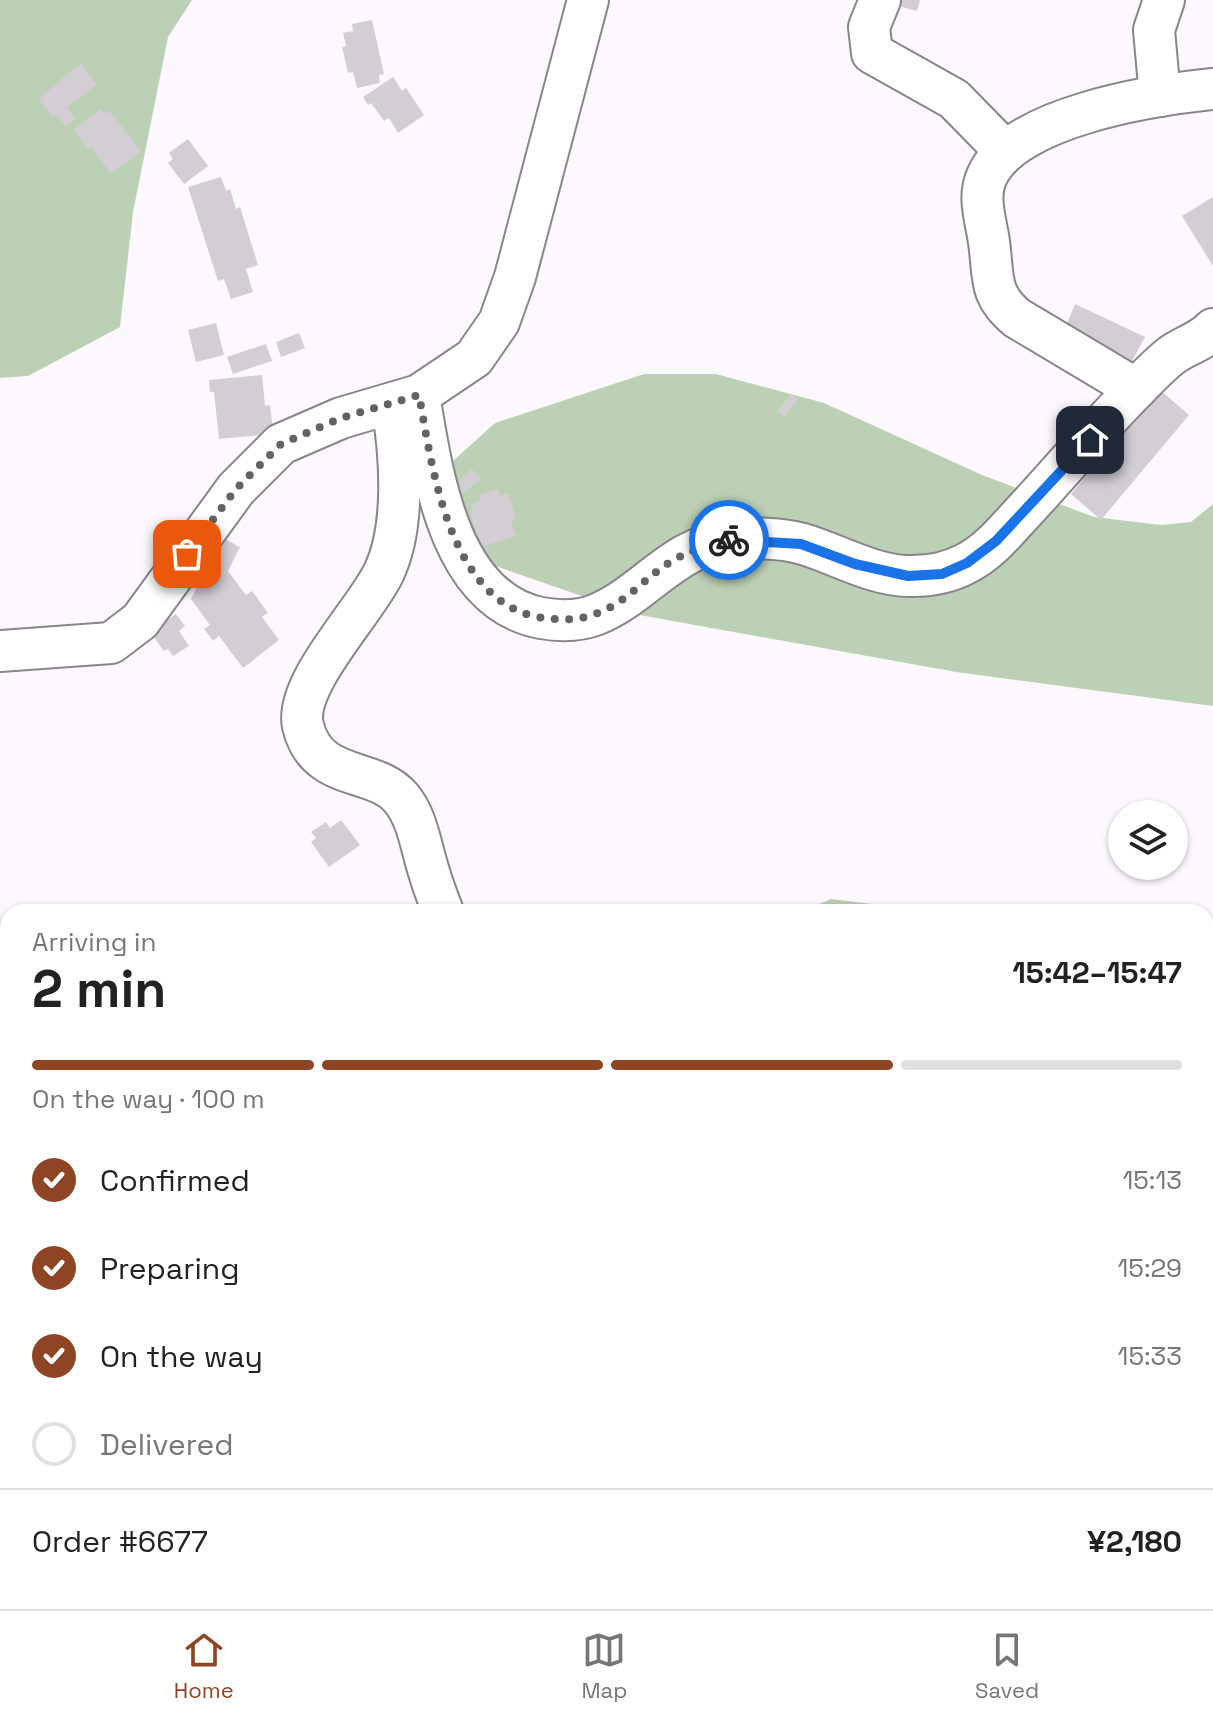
<!DOCTYPE html>
<meta charset="utf-8">
<style>
:root{--surface:#fff;--page:#f2f2f2;--text:#222;--muted:#767676;--line:#e0e0e0;--accent:#8d4523}
body{margin:0;font-family:"Space Grotesk",sans-serif;background:var(--page);color:var(--text);height:100vh;display:flex;flex-direction:column;font-size:30px;white-space:nowrap}
*{box-sizing:border-box;margin:0}
p{font-size:26px;color:var(--muted)}
.icon{flex:none;width:44px;height:44px;fill:none;stroke:currentColor;stroke-width:2;stroke-linecap:round;stroke-linejoin:round}
.map{position:relative;flex:1;overflow:hidden}
.drawer{position:absolute;left:0px;top:904px;width:1214px;height:706px;display:flex;flex-direction:column;background:var(--surface);border-radius:24px 24px 0 0;box-shadow:0 2px 6px #0004}
.drawer>*{flex:none}
.controls{position:absolute;left:1108px;top:800px;display:grid;gap:16px}
.controls a{display:grid;place-items:center;width:80px;height:80px;border-radius:50%;background:var(--surface);box-shadow:0 2px 6px #0004;font-size:40px}
.pin{position:absolute;display:grid;place-items:center;width:68px;height:68px;color:#fff;margin:-34px;border-radius:16px;box-shadow:0 4px 12px #0006}
.courier{position:absolute;display:grid;place-items:center;width:80px;height:80px;margin:-40px;border:6px solid #1a73e8;border-radius:50%;background:#fff;color:#222;box-shadow:0 2px 10px #0007}
.summary em{font-style:normal;font-weight:800}
.summary div{display:flex;flex-direction:column-reverse}
.summary{display:flex;align-items:center;justify-content:space-between;height:136px;padding:0 32px}
h1{font-size:52px;font-weight:800;line-height:60px}
.bar{display:grid;grid-template-columns:repeat(4,1fr);gap:12px 8px;align-content:center;height:96px;padding:0 32px}
.bar i{height:10px;border-radius:6px;background:var(--line)}
.bar .on{background:var(--accent)}
.bar p{grid-column:span 4}
.line{display:flex;align-items:center;gap:20px;padding:0 32px;border-top:2px solid var(--line)}
.line div{flex:1}
ol{padding:0 32px;list-style:none}
li{display:flex;align-items:center;gap:24px;height:88px}
li p{margin-inline-start:auto}
li .icon{padding:8px;border-radius:50%;background:var(--accent);color:#fff;stroke-width:4}
li:last-child{color:var(--muted)}
li i{width:44px;height:44px;border:4px solid var(--line);border-radius:50%}
.dock{display:flex;justify-content:space-around;align-items:center;height:112px;border-top:2px solid var(--line);background:var(--surface);font-size:22px;color:var(--muted)}
.dock a{display:grid;justify-items:center;gap:4px}
.dock .on{color:var(--accent)}
.map>svg:first-child{display:block}
.green{fill:#bcd0b5}
.building{fill:#d2ced4}
.lines{fill:none;stroke-linecap:round;stroke-linejoin:round}
.minor-casing{stroke:#89858a;stroke-width:44}
.minor{stroke:#fff;stroke-width:40}
.done{stroke:#646265;stroke-width:8;stroke-dasharray:0 14.4}
.route{stroke:#1a73e8;stroke-width:10}
</style>
<div class="map">
<svg width="1213" height="1609" viewBox="0 0 1213 1609">
<rect width="100%" height="100%" fill="#fcf8fe"/>
<g class="green">
<polygon points="0,0 192,0 168,37 133,212 120,327 28,376 0,378"/>
<polygon points="644,374 716,374 824,403 982,475 1094,517 1161,525 1191,522 1213,504 1213,706 956,672 634,614 475,559 443,470 495,423"/>
<polygon points="831,899 937,912 800,912"/>
<polygon points="1213,939 1213,1241 1206,1239 1206,940"/>
</g>
<g class="building">
<polygon points="892,0 920,0 917,11 890,4"/>
<polygon points="372,20 384,74 379,75 380,83 357,88 353,72 348,73 342,47 346,46 343,33 353,31 352,24"/>
<polygon points="81,63 97,84 67,108 76,118 66,126 56,114 53,117 38,99"/>
<polygon points="393,77 402,91 406,88 424,115 398,133 389,118 384,121 371,103 368,105 363,97"/>
<polygon points="101,109 104,114 109,110 141,151 111,174 91,147 88,149 73,130"/>
<polygon points="188,139 208,166 184,184 168,163 173,159 169,153"/>
<polygon points="221,177 226,191 230,189 236,209 240,207 258,265 246,269 253,292 231,299 224,279 218,281 188,187"/>
<polygon points="1213,197 1213,266 1182,216"/>
<polygon points="1075,304 1145,337 1130,365 1065,329"/>
<polygon points="216,323 224,355 196,362 188,330"/>
<polygon points="299,333 305,348 281,357 276,342"/>
<polygon points="266,344 272,361 233,374 227,357"/>
<polygon points="262,375 265,406 270,405 273,431 261,432 261,435 219,439 214,392 210,392 209,380"/>
<polygon points="1159,389 1189,415 1101,520 1071,494"/>
<polygon points="791,394 798,400 784,417 777,411"/>
<polygon points="472,469 481,479 462,494 454,485"/>
<polygon points="498,489 500,496 508,493 516,519 511,520 516,536 480,547 470,512 473,511 471,504 481,501 479,495"/>
<polygon points="223,538 240,547 228,571 246,595 252,591 268,613 262,617 279,640 243,668 219,636 213,641 204,629 210,625 191,599"/>
<polygon points="176,614 185,626 179,631 189,646 173,656 168,649 164,651 150,632"/>
<polygon points="341,820 360,845 329,867 311,842 316,838 311,832 326,822 330,828"/>
</g>
<g class="lines">
<g class="minor-casing">
<g id="minor">
<polyline points="880,0 869,27 872,53 954,99 1005,151"/>
<polyline points="1160,96 1154,30 1164,0"/>
<path d="M1136 389 1017 318C988 294 994 277 989 242 986 220 977 197 987 176 1014 116 1154 95 1213 89"/>
<path d="M419 395C432 471 448 600 541 618 558 621 579 621 595 615 645 595 672 547 730 540 752 537 781 538 803 544 837 554 875 577 912 576 931 576 948 573 965 564 990 552 1008 528 1027 508 1064 468 1099 426 1137 388 1148 377 1160 364 1172 355 1186 345 1201 342 1213 329"/>
<path d="M392 404C400 453 406 525 384 572 366 611 293 684 303 726 317 783 374 766 401 798 418 818 421 848 429 872 433 886 438 899 443 912"/>
<polyline points="0,651 111,643 140,621 236,489 281,444 341,418 419,395 474,358 499,322 515,277 588,0"/>
<polyline points="0,1552 8,1559"/>
<polyline points="65,1602 74,1609"/>
<polyline points="274,1602 276,1609"/>
<polyline points="129,1609 154,1602"/>
</g>
</g>
<use href="#minor" class="minor"/>
</g>
<g class="lines">
<path class="done" d="M187 554 236 489 281 444 341 418 419 395C432 467 449 600 538 617 556 620 575 621 592 615 625 605 645 577 672 561 690 550 710 545 729 540"/>
<polyline class="route" points="729,540 801,544 855,564 908,576 942,574 967,563 996,541 1090,440"/>
</g>
</svg>
<div class="controls">
<a><svg class="icon" aria-label="layers" viewBox="0 0 24 24"><path d="M12 4l9 5-9 5-9-5zM3 14l9 5 9-5"/></svg></a>
</div>
<div class="pin" style="left:187px;top:554px;background:#ea580c"><svg class="icon" aria-label="bag" viewBox="0 0 24 24"><path d="M5 8h14l-1 12H6zM9 8a3 3 0 0 1 6 0"/></svg></div>
<div class="pin" style="left:1090px;top:440px;background:#1f2937"><svg class="icon" aria-label="home" viewBox="0 0 24 24"><path d="M3 11l9-7 9 7M6 9v11h12V9"/></svg></div>
<div class="courier" style="left:729px;top:540px"><svg class="icon" aria-label="bike" viewBox="0 0 24 24"><circle cx="6" cy="16" r="4"/><circle cx="18" cy="16" r="4"/><path d="M6 16l4-8h5l3 8M10 8l3 8H6M13 5h3"/></svg></div>
<section class="drawer">
<div class="summary"><div><h1>2 min</h1><p>Arriving in</p></div><em>15:42–15:47</em></div>
<div class="bar"><i class="on"></i><i class="on"></i><i class="on"></i><i></i><p>On the way · 100 m</p></div>
<ol>
<li><svg class="icon" aria-label="check" viewBox="0 0 24 24"><path d="M5 12l5 5 9-10"/></svg>Confirmed<p>15:13</p></li>
<li><svg class="icon" aria-label="check" viewBox="0 0 24 24"><path d="M5 12l5 5 9-10"/></svg>Preparing<p>15:29</p></li>
<li><svg class="icon" aria-label="check" viewBox="0 0 24 24"><path d="M5 12l5 5 9-10"/></svg>On the way<p>15:33</p></li>
<li><i></i>Delivered</li>
</ol>
<div class="line" style="height:104px"><div>Order #6677</div><b>¥2,180</b></div>
</section>
</div>
<nav class="dock">
<a class="on"><svg class="icon" aria-label="home" viewBox="0 0 24 24"><path d="M3 11l9-7 9 7M6 9v11h12V9"/></svg>Home</a>
<a><svg class="icon" aria-label="map" viewBox="0 0 24 24"><path d="M3 6l6-2 6 2 6-2v14l-6 2-6-2-6 2zM9 4v14M15 6v14"/></svg>Map</a>
<a><svg class="icon" aria-label="saved" viewBox="0 0 24 24"><path d="M7 4h10v16l-5-4-5 4z"/></svg>Saved</a>
</nav>
